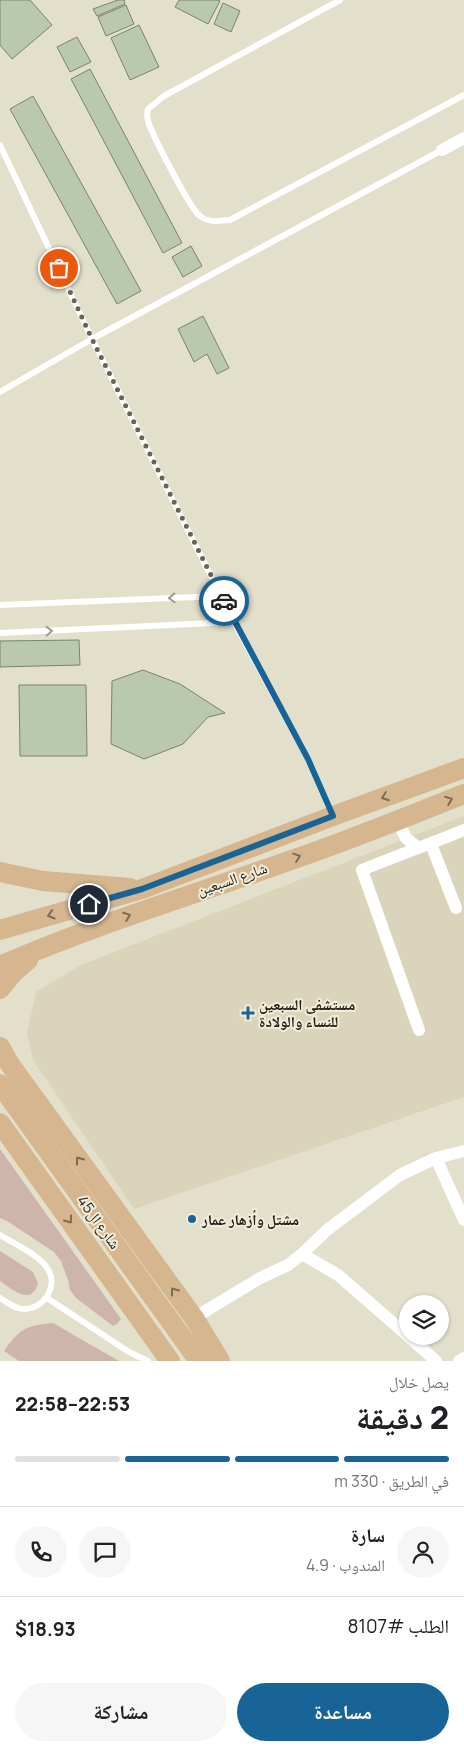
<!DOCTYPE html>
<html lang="ar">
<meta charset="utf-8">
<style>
:root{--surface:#fff;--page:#f6f6f6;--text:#202124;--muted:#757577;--line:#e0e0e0;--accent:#196497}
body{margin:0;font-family:Manrope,"Noto Naskh Arabic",sans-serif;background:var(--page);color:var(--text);direction:rtl;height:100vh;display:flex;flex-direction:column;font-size:19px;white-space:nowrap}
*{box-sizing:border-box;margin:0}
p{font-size:16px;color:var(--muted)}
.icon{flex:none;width:28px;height:28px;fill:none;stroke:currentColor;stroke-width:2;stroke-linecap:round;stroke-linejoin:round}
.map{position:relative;height:1361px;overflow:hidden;direction:ltr}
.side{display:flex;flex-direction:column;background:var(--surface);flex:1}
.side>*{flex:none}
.buttons{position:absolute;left:399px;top:1295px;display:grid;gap:10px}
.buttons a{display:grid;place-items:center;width:50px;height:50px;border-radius:50%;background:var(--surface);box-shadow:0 1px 4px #0004;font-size:25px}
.pin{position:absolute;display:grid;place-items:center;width:42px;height:42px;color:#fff;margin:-21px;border:2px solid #fff;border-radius:50%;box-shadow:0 1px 5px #0007}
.courier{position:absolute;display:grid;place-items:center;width:50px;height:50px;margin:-25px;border:4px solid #196497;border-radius:50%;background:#fff;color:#222;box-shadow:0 1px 6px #0007}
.overview em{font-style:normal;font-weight:800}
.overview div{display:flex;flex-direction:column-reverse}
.overview{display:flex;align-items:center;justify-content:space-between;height:85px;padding:0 15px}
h1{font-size:32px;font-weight:800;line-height:38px}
.bar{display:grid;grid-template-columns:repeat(4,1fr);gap:8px 5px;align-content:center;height:60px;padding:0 15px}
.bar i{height:6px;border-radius:4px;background:var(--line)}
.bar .current{background:var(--accent)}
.bar p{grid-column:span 4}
.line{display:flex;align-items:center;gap:12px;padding:0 15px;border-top:1px solid var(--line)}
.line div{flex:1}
.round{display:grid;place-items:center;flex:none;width:52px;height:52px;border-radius:26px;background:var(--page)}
.cta{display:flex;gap:10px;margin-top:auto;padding:10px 15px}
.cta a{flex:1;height:58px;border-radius:30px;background:var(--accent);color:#fff;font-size:20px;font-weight:800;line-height:58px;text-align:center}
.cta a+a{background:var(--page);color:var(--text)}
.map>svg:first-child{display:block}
.built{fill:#d9d4ba}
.green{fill:#cdb5ac}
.building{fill:#bac8ac;stroke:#7a8372}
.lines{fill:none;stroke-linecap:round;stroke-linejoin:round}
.service{stroke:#fff;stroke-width:6}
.minor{stroke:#fff;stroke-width:12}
.primary{stroke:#d6b68f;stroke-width:20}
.oneway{stroke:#9c9c98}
.oneway2{stroke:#7c6c55}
.done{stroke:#666459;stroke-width:5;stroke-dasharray:0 9}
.route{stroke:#196497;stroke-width:6}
.poi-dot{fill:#196497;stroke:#f0ecd8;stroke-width:2}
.labels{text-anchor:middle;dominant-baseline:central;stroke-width:4;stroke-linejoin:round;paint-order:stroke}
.street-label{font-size:15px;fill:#23221b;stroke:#f0ecd8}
.poi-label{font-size:15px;font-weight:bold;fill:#23221b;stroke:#f0ecd8;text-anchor:start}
</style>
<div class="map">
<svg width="464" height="1361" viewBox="0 0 464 1361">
<rect width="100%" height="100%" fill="#e2dfcb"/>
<polygon class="built" points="464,816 464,1097 134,1209 33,1060 27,1033 36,992 81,965"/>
<g class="green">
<polygon points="0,1149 121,1319 117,1324 113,1326 76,1298 70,1290 68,1280 61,1261 54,1252 7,1221 0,1218"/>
<path d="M0 1251 33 1272 38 1283C32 1307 12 1289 0 1281Z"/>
<path d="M53 1323 119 1361H19L4 1351C19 1329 27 1325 53 1323Z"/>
</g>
<g class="building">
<polygon points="0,0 30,0 52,25 12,59 0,45"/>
<polygon points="118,0 124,0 125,4 97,16 93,9"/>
<polygon points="179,0 217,0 220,1 208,24 175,7"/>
<polygon points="223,3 240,11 231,32 214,24"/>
<polygon points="126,5 134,24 106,36 98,17"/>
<polygon points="139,25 159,67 130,80 111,38"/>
<polygon points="77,37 91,62 70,72 57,47"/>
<polygon points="90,69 182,243 163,253 71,79"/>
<polygon points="33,96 141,291 117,304 10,109"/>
<polygon points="191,246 202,266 183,277 172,257"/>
<polygon points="203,316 229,368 217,374 207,354 194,362 178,329"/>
<polygon points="79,640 80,665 0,667 0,641"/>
<polygon points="143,670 180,684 225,713 208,717 183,744 144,759 111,744 112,681"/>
<polygon points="19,685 86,685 87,756 20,756"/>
</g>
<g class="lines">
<g class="service">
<path d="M340 0 164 96 148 109C147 113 147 117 148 121 152 134 190 209 200 216 209 223 219 221 230 220L464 95"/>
<polyline points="0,145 92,339 234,622 308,759 332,815"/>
<polyline points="0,392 92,339 442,150"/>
<polyline points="0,605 221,596"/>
<polyline points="0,633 234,622"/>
<path d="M0 1235C13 1243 39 1255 47 1268 59 1285 45 1309 24 1309 15 1309 8 1303 0 1298"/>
<polyline points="47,1298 129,1352 148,1361"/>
</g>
<g class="minor">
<polyline points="442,150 464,138"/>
<polyline points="397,820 406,838 417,847"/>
<polyline points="431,844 456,908"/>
<path d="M419 1030 362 870C396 856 430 844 464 830"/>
<polyline points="436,1158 464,1220"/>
<polyline points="302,1254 338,1275 408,1336"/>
<polyline points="194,1318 260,1278 288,1265 302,1254 327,1230 400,1175 436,1158 464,1151"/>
<polyline points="408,1336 436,1361"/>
<polyline points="459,1361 464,1358"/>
</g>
<g class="primary">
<polyline points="0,872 43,881 130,888"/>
<polyline points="0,930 142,889 333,816 464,768"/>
<path d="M0 966C112 917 230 884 344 841 384 826 424 810 464 794"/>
<polyline points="0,989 13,973 28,960"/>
<polyline points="0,1047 9,1063 194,1318 220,1361"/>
<polyline points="0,1084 199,1361"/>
<polyline points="0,1123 170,1361"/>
</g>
</g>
<defs><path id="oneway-chevron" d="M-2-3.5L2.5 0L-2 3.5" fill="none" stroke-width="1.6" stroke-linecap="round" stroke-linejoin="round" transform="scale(1.25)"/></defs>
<g class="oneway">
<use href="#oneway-chevron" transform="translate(172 598) rotate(178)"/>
<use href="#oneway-chevron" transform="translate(49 631) rotate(-3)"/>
</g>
<g class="oneway2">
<use href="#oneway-chevron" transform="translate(385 797) rotate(160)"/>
<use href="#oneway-chevron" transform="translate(449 800) rotate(-21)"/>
<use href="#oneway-chevron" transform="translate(297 857) rotate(-19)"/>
<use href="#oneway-chevron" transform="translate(51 915) rotate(164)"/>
<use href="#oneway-chevron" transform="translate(127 916) rotate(-21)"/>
<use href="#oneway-chevron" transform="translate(79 1160) rotate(-126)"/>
<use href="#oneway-chevron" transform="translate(69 1220) rotate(54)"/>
<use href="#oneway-chevron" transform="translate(174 1291) rotate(-126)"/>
</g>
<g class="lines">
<polyline class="done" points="59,268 92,339 224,601"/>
<polyline class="route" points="89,904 142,889 333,816 308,759 224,601"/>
</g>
<g class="poi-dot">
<path d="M245.5 1005.5h5v5h5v5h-5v5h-5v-5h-5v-5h5z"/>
<circle cx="192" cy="1219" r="5"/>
</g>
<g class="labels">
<g class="street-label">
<text transform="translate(232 879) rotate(-19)">شارع السبعين</text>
<text transform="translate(99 1222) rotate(54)">شارع ال45</text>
</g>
<g class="poi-label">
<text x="259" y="1004">مستشفى السبعين<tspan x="259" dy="17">للنساء والولادة</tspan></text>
<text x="202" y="1219">مشتل وأزهار عمار</text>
</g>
</g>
</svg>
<div class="buttons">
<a><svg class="icon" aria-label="layers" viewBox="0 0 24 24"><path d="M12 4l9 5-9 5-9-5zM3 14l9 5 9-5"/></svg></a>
</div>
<div class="pin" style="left:59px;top:268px;background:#ea580c"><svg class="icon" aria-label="bag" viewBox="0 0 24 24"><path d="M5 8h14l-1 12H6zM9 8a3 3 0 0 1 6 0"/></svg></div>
<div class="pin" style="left:89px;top:904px;background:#1f2937"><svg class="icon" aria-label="home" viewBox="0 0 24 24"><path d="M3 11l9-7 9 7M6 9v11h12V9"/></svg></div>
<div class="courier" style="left:224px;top:601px"><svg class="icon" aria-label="car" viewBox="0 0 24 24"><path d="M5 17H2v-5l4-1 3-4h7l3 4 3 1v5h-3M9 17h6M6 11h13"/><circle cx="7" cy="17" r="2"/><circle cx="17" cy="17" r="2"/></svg></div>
</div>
<section class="side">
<div class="overview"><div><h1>2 دقيقة</h1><p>يصل خلال</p></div><em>22:53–22:58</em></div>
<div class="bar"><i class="current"></i><i class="current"></i><i class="current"></i><i></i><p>في الطريق · 330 m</p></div>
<div class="line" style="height:90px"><a class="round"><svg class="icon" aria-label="person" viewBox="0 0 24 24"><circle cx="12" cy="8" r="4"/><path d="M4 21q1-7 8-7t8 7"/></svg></a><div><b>سارة</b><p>المندوب · 4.9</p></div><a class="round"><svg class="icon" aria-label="chat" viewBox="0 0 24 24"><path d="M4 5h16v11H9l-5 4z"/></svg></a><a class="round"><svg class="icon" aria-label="phone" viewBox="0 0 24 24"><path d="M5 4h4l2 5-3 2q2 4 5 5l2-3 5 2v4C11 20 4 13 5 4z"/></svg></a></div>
<div class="line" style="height:65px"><div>الطلب #8107</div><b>$18.93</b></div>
<div class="cta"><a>مساعدة</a><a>مشاركة</a></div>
</section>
